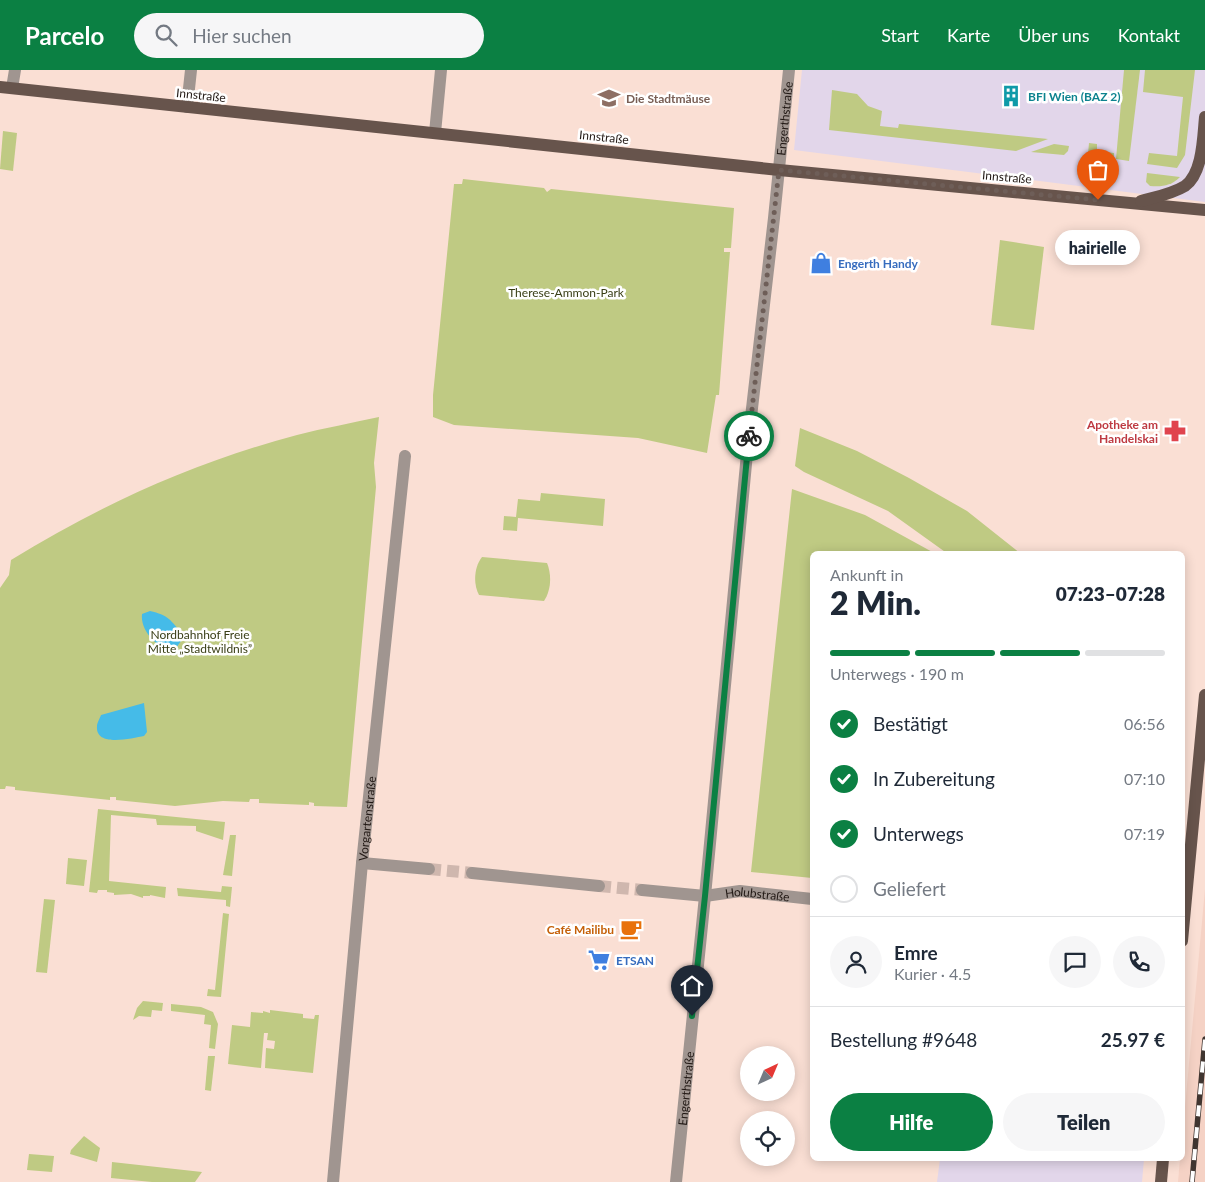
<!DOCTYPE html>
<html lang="de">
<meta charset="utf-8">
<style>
:root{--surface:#fff;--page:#f6f6f7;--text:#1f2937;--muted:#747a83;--line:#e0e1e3;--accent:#0b8043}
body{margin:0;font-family:Lato,sans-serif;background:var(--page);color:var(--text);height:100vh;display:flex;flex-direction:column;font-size:19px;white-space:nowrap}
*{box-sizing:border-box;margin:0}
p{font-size:16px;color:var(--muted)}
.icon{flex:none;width:28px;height:28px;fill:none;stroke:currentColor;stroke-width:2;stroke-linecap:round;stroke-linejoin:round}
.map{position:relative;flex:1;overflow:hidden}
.panel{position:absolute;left:810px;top:481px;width:375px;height:610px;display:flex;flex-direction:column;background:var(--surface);border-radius:8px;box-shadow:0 2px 12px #0003}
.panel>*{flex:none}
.needle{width:32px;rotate:44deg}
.controls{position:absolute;left:740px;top:976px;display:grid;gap:10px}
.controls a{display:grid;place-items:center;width:55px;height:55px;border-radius:50%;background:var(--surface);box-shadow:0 2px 12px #0003;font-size:25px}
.pin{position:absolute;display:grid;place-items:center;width:42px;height:42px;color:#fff;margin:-51px -21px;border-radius:50% 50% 50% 0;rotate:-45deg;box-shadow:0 0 5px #0007}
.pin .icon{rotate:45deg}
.courier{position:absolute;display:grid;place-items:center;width:50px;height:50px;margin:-25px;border:4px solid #0b8043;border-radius:50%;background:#fff;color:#222;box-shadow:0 1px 6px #0007}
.bubble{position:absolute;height:35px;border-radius:18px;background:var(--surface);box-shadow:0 2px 12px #0003;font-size:16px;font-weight:800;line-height:35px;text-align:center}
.summary em{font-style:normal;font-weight:800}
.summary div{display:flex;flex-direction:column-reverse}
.summary{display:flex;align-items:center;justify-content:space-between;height:85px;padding:0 20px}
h1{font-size:32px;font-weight:800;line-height:38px}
.bar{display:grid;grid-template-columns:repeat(4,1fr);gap:8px 5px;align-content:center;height:60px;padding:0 20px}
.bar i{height:6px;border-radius:4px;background:var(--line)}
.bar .current{background:var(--accent)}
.bar p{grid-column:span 4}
.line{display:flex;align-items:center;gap:12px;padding:0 20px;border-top:1px solid var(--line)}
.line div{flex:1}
.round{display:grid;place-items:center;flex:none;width:52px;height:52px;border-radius:26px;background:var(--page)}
ol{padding:0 20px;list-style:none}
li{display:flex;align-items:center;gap:15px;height:55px}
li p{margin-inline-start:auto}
li .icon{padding:5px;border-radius:50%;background:var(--accent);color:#fff;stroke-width:4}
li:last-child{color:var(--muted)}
li i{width:28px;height:28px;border:2px solid var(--line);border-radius:50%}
.button{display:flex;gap:10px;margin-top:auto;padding:10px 20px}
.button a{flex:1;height:58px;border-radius:30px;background:var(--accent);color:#fff;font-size:20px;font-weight:800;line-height:58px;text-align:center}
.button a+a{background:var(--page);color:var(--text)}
header{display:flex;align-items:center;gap:30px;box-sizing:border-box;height:70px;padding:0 25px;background:var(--accent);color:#fff}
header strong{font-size:24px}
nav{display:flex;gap:28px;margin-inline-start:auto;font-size:18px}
.search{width:350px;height:45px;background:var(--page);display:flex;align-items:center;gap:12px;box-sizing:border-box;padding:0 18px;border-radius:28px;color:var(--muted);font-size:19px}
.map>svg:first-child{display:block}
.commercial{fill:#e2d6ea}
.built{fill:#f5d2c5}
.green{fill:#bfca83}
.water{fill:#45bbe8}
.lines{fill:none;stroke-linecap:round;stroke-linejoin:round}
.minor-tunnel{stroke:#cfb7ae;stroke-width:12;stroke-dasharray:12 6;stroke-linecap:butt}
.minor{stroke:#a09590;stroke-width:12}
.major{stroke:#67544c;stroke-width:12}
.rail-casing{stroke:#403530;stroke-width:5.5}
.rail{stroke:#fff;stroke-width:4;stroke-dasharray:11;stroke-linecap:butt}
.done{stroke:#6e5e58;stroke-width:5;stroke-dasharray:0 9}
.route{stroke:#0b8043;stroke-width:6}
.labels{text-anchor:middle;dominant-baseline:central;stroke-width:5;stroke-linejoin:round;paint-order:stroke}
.street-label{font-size:12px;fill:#221915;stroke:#fff}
.culture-label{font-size:12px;font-weight:bold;fill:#0d838f;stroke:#fff;text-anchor:start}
.education-label{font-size:12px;font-weight:bold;fill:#785e54;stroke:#fff;text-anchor:start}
.shop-label{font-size:12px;font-weight:bold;fill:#366cbe;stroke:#fff;text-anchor:start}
.park-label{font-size:12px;fill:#393e16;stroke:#fff}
.health-label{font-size:12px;font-weight:bold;fill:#be3a42;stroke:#fff;text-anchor:end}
.food-label{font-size:12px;font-weight:bold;fill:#c56008;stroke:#fff;text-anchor:end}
</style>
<header>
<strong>Parcelo</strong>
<div class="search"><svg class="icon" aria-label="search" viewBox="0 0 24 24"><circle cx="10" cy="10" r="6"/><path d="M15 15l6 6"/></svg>Hier suchen</div>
<nav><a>Start</a><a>Karte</a><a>Über uns</a><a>Kontakt</a></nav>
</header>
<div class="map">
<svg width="1205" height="1112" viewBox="0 0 1205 1112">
<rect width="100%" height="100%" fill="#fadfd4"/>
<g class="commercial">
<polygon points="802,0 1205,0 1205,132 794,80"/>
<polygon points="940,1089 1144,1089 1142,1112 937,1112"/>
</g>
<polygon class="built" points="1205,819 1205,1112 1178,1112 1180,1089 1182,1089 1183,1059"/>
<g class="green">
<polygon points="1124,0 1140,0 1129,91 1116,89"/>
<polygon points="1145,0 1195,0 1185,85 1177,98 1147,94 1149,83 1177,86 1183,27 1143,22"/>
<polygon points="832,20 857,24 868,36 882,41 880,56 898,58 899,54 1048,69 1016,81 829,60"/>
<polygon points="3,61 17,63 13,101 0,99"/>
<polygon points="1089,73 1097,74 1097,81 1114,83 1114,90 1091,88 1088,84"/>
<polygon points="1054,74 1069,76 1068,81 1064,85 1031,82"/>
<path d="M1147 103 1180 107C1171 116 1162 117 1150 116L1146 112Z"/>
<polygon points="463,109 544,118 547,122 551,119 734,138 731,178 724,178 724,182 730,182 719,325 716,325 707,383 638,368 454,355 433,347 433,325 454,114 462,114"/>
<polygon points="1000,170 1044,177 1034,260 991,255"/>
<path d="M379 347 374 393 376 417 347 737 314 736V733L309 732V735L259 733V729H250L249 732 223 731 175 736 116 730V727H110V730L15 720V717L6 716 5 719H0V518L9 505 11 490C100 435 195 392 297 365 324 358 352 353 379 347Z"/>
<polygon points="800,358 857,381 909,408 967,441 1021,484 948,484 888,441 804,402 795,396"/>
<polygon points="792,419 865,445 936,484 812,484 812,808 751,802"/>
<polygon points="541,423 605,429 603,456 518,448 517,461 503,460 504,446 516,447 518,429 540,431"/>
<path d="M482 487 547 493C552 505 551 521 544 531L479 525C473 514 474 497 482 487Z"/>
<polygon points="98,739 225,752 223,770 196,761 196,756 157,755 156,749 111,745 109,811 166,817 165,828 150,825 150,826 143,826 143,828 131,824 114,825 114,823 107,822 107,820 98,820 97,823 89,822"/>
<polygon points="230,765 236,765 232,806 223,805"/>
<polygon points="68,788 87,790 84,816 66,814"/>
<polygon points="222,816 232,817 230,837 226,836 226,830 178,826 177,818 221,822"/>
<polygon points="44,829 55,830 47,903 36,902"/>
<polygon points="223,843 229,844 221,927 207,926 208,919 215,920"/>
<polygon points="143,931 163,933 162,941 152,940 151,947 139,946 133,950 137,938"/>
<polygon points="171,934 201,937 213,942 218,954 215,979 209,978 211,955 204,954 205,945 171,941"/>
<polygon points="270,940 303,944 303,948 314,949 315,945 319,945 313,1003 265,998 266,978 274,979 275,971 267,970 268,963 264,963 261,998 228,994 232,955 250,957 251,942 263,943 263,941 270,943"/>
<polygon points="208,986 215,986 211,1021 205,1020"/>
<polygon points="84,1066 100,1078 97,1092 70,1084 71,1080"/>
<polygon points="29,1084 54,1086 52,1102 27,1100"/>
<polygon points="112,1092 202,1102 195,1112 152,1112 111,1108"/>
</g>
<g class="water">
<path d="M150 541C168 545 171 550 182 564L181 571 176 578C159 582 140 561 142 544Z"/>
<path d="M144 633 147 662 144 666C132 668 95 678 97 656 97 653 100 648 101 645Z"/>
</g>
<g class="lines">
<g class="minor-tunnel">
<polyline points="429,799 472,803"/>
<polyline points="599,816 642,820"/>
</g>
<g class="minor">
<polyline points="12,18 15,0"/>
<polyline points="187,37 191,0"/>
<polyline points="435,63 441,0"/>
<polyline points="362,793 429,799"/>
<polyline points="472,803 599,816"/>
<path id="s1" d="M642 820 705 826 740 821 812 829"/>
<path id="s2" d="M333 1112 362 793 405 386"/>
<path id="s3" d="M676 1112 705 826 748 373 774 148 789 0"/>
</g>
<g class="major">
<polyline points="0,17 779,100 1205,140"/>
<path d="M1141 131C1156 127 1172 124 1185 116 1203 103 1203 67 1205 47"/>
<polyline points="1182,871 1205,625"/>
<polyline points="1161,1112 1163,1089"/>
</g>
<g class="rail-casing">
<polyline id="rail" points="1192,1112 1205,969"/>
</g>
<use href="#rail" class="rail"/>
</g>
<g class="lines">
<polyline class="done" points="749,366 779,100 1098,130"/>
<polyline class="route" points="692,946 705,826 749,366"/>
</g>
<defs>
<g id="building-bare" transform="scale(1.725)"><path d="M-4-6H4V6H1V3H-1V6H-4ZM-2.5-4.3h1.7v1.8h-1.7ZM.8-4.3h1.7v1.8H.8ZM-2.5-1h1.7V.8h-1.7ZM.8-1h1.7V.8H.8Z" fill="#0f9aa8" stroke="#fff" stroke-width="2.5" paint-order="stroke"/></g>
<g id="school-bare" transform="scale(1.725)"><path d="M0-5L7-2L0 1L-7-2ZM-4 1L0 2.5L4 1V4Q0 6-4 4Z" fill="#8d6e63" stroke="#fff" stroke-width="2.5" paint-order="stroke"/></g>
<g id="shop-bare" transform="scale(1.725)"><path d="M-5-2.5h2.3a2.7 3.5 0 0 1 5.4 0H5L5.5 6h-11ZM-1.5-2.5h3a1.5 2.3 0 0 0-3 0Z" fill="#3f7fe0" stroke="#fff" stroke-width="2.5" paint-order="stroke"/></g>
<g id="pharmacy-bare" transform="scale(1.725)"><path d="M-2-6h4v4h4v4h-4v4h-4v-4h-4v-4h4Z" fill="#e0444e" stroke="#fff" stroke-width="2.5" paint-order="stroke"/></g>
<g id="cafe-bare" transform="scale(1.725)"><path d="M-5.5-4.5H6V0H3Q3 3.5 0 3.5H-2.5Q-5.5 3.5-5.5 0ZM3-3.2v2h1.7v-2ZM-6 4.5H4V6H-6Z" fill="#e8710a" stroke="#fff" stroke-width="2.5" paint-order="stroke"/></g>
<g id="supermarket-bare" transform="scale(1.725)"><path d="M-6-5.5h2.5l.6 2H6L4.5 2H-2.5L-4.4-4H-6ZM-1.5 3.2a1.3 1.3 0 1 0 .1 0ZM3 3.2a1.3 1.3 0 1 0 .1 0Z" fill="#3f7fe0" stroke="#fff" stroke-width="2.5" paint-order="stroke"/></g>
</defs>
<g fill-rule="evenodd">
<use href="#building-bare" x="1011" y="26"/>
<use href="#school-bare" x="609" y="28"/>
<use href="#shop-bare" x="821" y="193"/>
<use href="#pharmacy-bare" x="1175" y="361"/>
<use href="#cafe-bare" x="631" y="859"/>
<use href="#supermarket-bare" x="599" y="890"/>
</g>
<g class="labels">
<g class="street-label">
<text transform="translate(201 25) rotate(6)">Innstraße</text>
<text stroke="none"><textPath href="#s3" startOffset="1069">Engerthstraße</textPath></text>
<text transform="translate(604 67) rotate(6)">Innstraße</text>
<text transform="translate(1007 107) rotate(5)">Innstraße</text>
<text stroke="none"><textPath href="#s2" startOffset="365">Vorgartenstraße</textPath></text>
<text stroke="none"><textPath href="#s1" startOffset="116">Holubstraße</textPath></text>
<text stroke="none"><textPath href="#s3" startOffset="94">Engerthstraße</textPath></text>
</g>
<g class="culture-label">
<text x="1028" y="26">BFI Wien (BAZ 2)</text>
</g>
<g class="education-label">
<text x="626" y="28">Die Stadtmäuse</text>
</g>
<g class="shop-label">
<text x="838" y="193">Engerth Handy</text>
<text x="616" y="890">ETSAN</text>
</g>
<g class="park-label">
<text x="566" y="222">Therese-Ammon-Park</text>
<text x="200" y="564">Nordbahnhof Freie<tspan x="200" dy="14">Mitte „Stadtwildnis”</tspan></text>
</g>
<g class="health-label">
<text x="1158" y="354">Apotheke am<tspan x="1158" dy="14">Handelskai</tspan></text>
</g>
<g class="food-label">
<text x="614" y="859">Café Mailibu</text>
</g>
</g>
</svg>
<div class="controls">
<a><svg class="needle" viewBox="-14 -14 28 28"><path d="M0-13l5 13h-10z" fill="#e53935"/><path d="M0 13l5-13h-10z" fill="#747a83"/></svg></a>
<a><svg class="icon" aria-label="locate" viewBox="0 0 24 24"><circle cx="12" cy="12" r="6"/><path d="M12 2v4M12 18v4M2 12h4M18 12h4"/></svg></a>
</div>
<div class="pin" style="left:1098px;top:130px;background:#ea580c"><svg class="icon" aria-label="bag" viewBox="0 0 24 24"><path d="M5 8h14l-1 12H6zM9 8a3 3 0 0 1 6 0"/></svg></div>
<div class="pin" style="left:692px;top:946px;background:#1f2937"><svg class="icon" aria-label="home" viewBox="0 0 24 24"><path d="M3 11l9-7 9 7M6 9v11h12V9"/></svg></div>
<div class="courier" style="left:749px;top:366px"><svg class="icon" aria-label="bike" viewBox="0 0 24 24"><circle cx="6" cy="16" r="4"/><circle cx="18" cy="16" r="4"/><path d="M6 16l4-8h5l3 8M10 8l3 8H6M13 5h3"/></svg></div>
<div class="bubble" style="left:1055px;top:160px;width:85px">hairielle</div>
<section class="panel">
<div class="summary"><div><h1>2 Min.</h1><p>Ankunft in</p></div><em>07:23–07:28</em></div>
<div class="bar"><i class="current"></i><i class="current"></i><i class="current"></i><i></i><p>Unterwegs · 190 m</p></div>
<ol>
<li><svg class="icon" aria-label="check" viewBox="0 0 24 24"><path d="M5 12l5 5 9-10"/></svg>Bestätigt<p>06:56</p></li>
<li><svg class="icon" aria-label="check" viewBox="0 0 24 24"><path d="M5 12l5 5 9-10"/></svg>In Zubereitung<p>07:10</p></li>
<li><svg class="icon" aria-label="check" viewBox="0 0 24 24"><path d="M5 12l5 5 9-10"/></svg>Unterwegs<p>07:19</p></li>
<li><i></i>Geliefert</li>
</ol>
<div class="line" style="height:90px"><a class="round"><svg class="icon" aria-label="person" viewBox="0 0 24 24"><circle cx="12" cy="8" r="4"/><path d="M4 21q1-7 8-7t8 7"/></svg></a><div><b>Emre</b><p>Kurier · 4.5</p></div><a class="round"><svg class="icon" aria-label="chat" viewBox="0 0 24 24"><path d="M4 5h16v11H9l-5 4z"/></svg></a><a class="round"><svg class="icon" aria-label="phone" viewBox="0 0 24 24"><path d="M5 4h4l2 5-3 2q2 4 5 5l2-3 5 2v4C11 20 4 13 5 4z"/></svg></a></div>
<div class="line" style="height:65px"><div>Bestellung #9648</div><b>25.97 €</b></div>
<div class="button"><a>Hilfe</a><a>Teilen</a></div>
</section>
</div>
